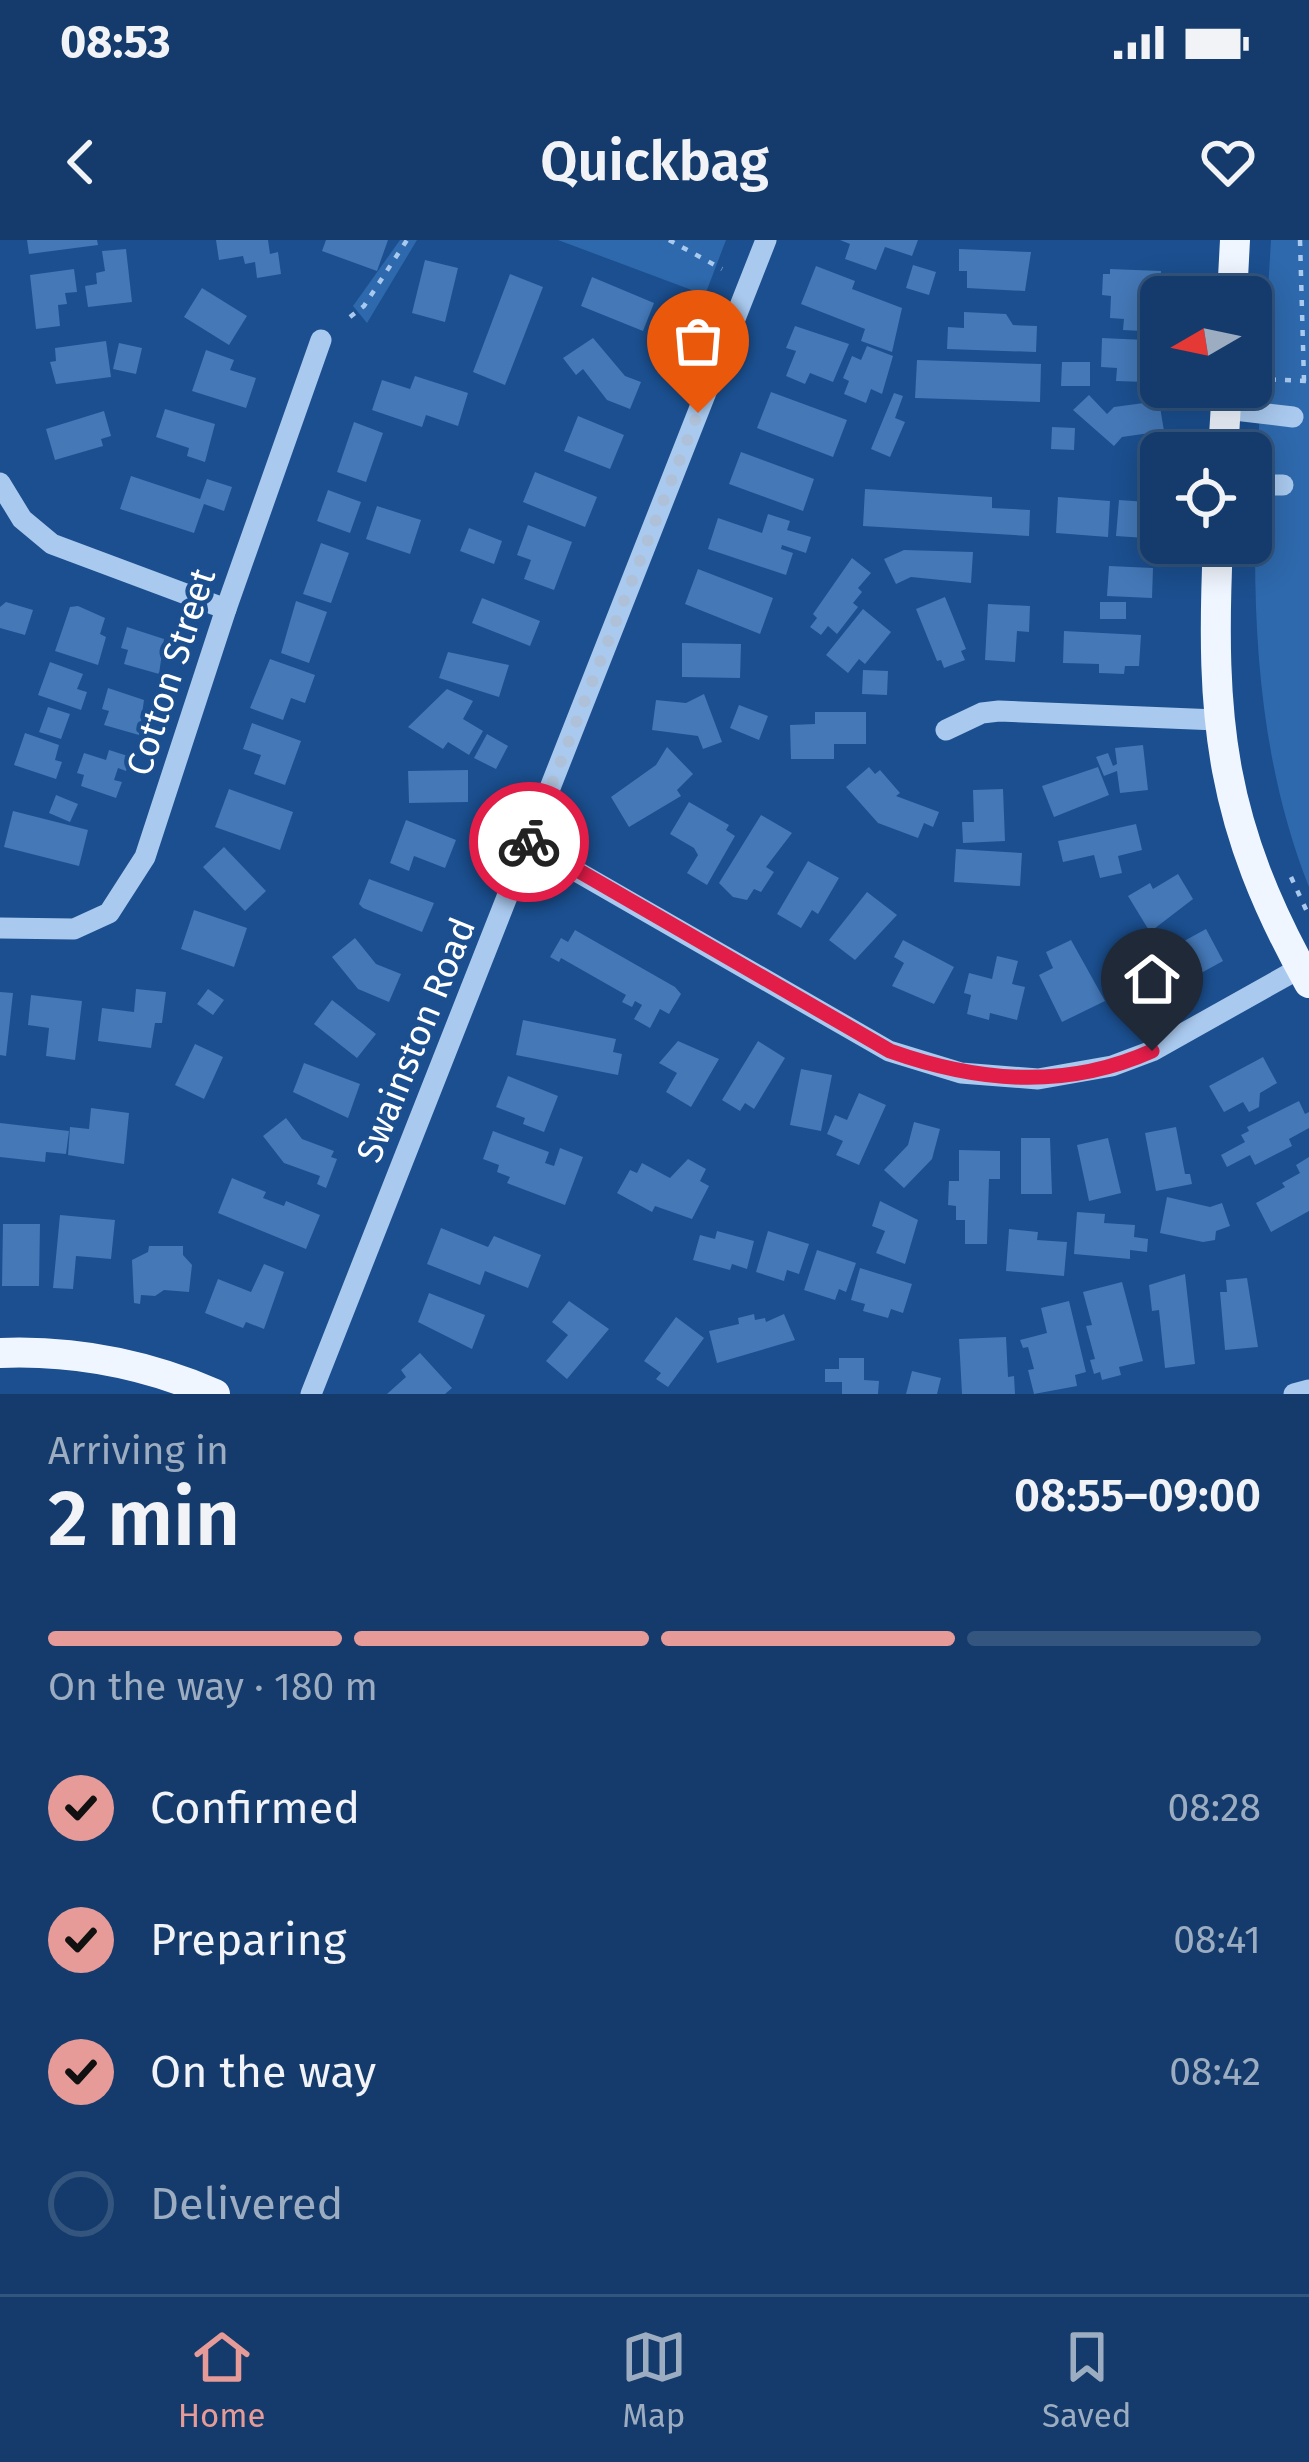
<!DOCTYPE html>
<meta charset="utf-8">
<style>
:root{--surface:#143b6b;--page:#1d4271;--text:#f1f3f6;--muted:#9dadc1;--line:#33557e;--accent:#e69b98}
body{margin:0;font-family:"Fira Sans",sans-serif;background:var(--page);color:var(--text);height:100vh;display:flex;flex-direction:column;font-size:45px;white-space:nowrap}
*{box-sizing:border-box;margin:0}
p{font-size:39px;color:var(--muted)}
.icon{flex:none;width:66px;height:66px;fill:none;stroke:currentColor;stroke-width:2;stroke-linecap:round;stroke-linejoin:round}
.map{position:relative;height:1154px;overflow:hidden}
.drawer{display:flex;flex-direction:column;background:var(--surface);flex:1}
.drawer>*{flex:none}
.needle{width:78px;rotate:261deg}
.controls{position:absolute;left:1140px;top:36px;display:grid;gap:24px}
.controls a{display:grid;place-items:center;width:132px;height:132px;border-radius:18px;background:var(--surface);box-shadow:0 6px 30px #0003,0 0 0 3px var(--line);font-size:60px}
.pin{position:absolute;display:grid;place-items:center;width:102px;height:102px;color:#fff;margin:-123px -51px;border-radius:50% 50% 50% 0;rotate:-45deg;box-shadow:0 0 12px #0007}
.pin .icon{rotate:45deg}
.courier{position:absolute;display:grid;place-items:center;width:120px;height:120px;margin:-60px;border:9px solid #e11d48;border-radius:50%;background:#fff;color:#222;box-shadow:0 3px 15px #0007}
.headline em{font-style:normal;font-weight:600}
.headline div{display:flex;flex-direction:column-reverse}
.headline{display:flex;align-items:center;justify-content:space-between;height:204px;padding:0 48px}
h1{font-size:78px;font-weight:600;line-height:90px}
.bar{display:grid;grid-template-columns:repeat(4,1fr);gap:18px 12px;align-content:center;height:144px;padding:0 48px}
.bar i{height:15px;border-radius:9px;background:var(--line)}
.bar .current{background:var(--accent)}
.bar p{grid-column:span 4}
ol{padding:0 48px;list-style:none}
li{display:flex;align-items:center;gap:36px;height:132px}
li p{margin-inline-start:auto}
li .icon{padding:12px;border-radius:50%;background:var(--accent);color:#111;stroke-width:4}
li:last-child{color:var(--muted)}
li i{width:66px;height:66px;border:6px solid var(--line);border-radius:50%}
.status{display:flex;justify-content:space-between;align-items:center;height:84px;padding:0 60px;background:var(--surface);direction:ltr}
.status svg{height:33px;fill:currentColor}
header{display:flex;justify-content:space-between;align-items:center;height:156px;padding:0 48px;background:var(--surface);font-size:54px;font-weight:600}
.dock{display:flex;justify-content:space-around;align-items:center;height:168px;border-top:3px solid var(--line);background:var(--surface);font-size:33px;color:var(--muted)}
.dock a{display:grid;justify-items:center;gap:6px}
.dock .current{color:var(--accent)}
.map>svg:first-child{display:block}
.green{fill:#2e69ad}
.building{fill:#4478b7}
.lines{fill:none;stroke-linecap:round;stroke-linejoin:round}
.path{stroke:#a9c9ee;stroke-width:4.5;stroke-dasharray:6 9;stroke-linecap:butt}
.minor{stroke:#a9c9ee;stroke-width:21}
.major{stroke:#f0f6ff;stroke-width:30}
.done{stroke:#afc1d8;stroke-width:12;stroke-dasharray:0 21.6}
.route{stroke:#e11d48;stroke-width:15}
.labels{text-anchor:middle;dominant-baseline:central;stroke-width:9;stroke-linejoin:round;paint-order:stroke}
.street-label{font-size:36px;fill:#fff;stroke:#1b4f8f}
</style>
<div class="status"><b>08:53</b><svg viewBox="0 0 49 12"><path d="M0 12V9h3v3zM5 12V6h3v6zM10 12V3h3v9zM15 12V0h3v12zM26 1h20v11H26zM47 4h2v5h-2z"/></svg></div>
<header><svg class="icon" aria-label="back" viewBox="0 0 24 24"><path d="M15 5l-7 7 7 7"/></svg>Quickbag<svg class="icon" aria-label="heart" viewBox="0 0 24 24"><path d="M12 20l-8-8c-3-5 5-10 8-4 3-6 11-1 8 4z"/></svg></header>
<div class="map">
<svg width="1309" height="1154" viewBox="0 0 1309 1154">
<rect width="100%" height="100%" fill="#1b4f8f"/>
<g class="green">
<polygon points="400,0 417,0 367,83 353,66"/>
<polygon points="558,0 726,0 705,55"/>
<path d="M1271 0H1309V647C1228 442 1259 215 1271 0Z"/>
</g>
<g class="building">
<polygon points="27,0 97,0 98,5 29,14"/>
<polygon points="216,0 268,0 270,14 278,12 281,34 257,38 255,22 245,24 243,16 219,20"/>
<polygon points="326,0 388,0 377,31 322,11"/>
<polygon points="840,0 918,0 912,16 885,7 876,30 845,19 850,4"/>
<polygon points="126,9 132,62 88,67 85,46 97,44 96,33 105,31 102,11"/>
<polygon points="959,9 1031,12 1025,51 967,48 967,31 959,31"/>
<polygon points="425,20 458,28 445,82 412,73"/>
<polygon points="913,25 936,32 929,55 906,48"/>
<polygon points="816,26 855,41 852,49 902,68 892,112 861,101 865,89 801,64"/>
<polygon points="74,29 77,52 65,53 67,64 58,65 60,86 36,89 30,35"/>
<polygon points="1110,29 1161,31 1159,64 1145,63 1143,91 1123,90 1124,79 1110,78 1111,56 1102,55 1103,34 1110,34"/>
<polygon points="510,34 543,47 505,145 473,132"/>
<polygon points="592,37 654,63 643,91 581,66"/>
<polygon points="202,48 247,76 229,105 184,77"/>
<polygon points="964,72 1006,74 1013,85 1037,86 1036,112 947,109 948,87 964,88"/>
<polygon points="795,86 849,104 833,142 810,133 805,144 786,136 796,111 786,108"/>
<polygon points="1145,94 1161,95 1164,155 1147,154 1147,142 1116,141 1117,128 1101,127 1102,98 1145,100"/>
<polygon points="593,98 625,136 641,142 630,169 607,160 583,129 576,135 563,118"/>
<polygon points="106,101 111,137 56,144 50,122 56,121 55,108"/>
<polygon points="119,103 142,108 136,134 113,129"/>
<polygon points="867,106 893,116 882,154 871,149 866,163 844,154 849,141 843,138 852,116 861,120"/>
<polygon points="206,110 234,120 230,130 256,138 246,168 192,151"/>
<polygon points="917,120 1041,124 1040,162 915,158"/>
<polygon points="1062,122 1090,122 1090,146 1061,146"/>
<polygon points="415,136 468,153 458,186 426,175 422,187 372,170 382,140 410,149"/>
<polygon points="771,152 847,180 833,217 757,188"/>
<polygon points="894,153 903,156 895,178 905,182 890,217 871,209"/>
<polygon points="1089,155 1107,174 1114,167 1159,161 1164,191 1122,197 1114,206 1073,170"/>
<polygon points="165,169 215,184 205,222 187,216 189,208 156,197"/>
<polygon points="104,171 111,196 101,199 103,206 55,220 46,189"/>
<polygon points="578,176 624,195 610,229 564,211"/>
<polygon points="354,182 383,193 366,242 337,232"/>
<polygon points="1052,187 1075,188 1074,210 1051,209"/>
<polygon points="741,212 814,239 803,271 729,244"/>
<polygon points="535,232 597,257 585,287 523,262"/>
<polygon points="131,236 200,259 207,239 232,247 224,271 204,264 194,293 120,269"/>
<polygon points="865,249 992,257 992,268 1030,270 1029,296 863,286"/>
<polygon points="328,250 361,262 350,293 317,281"/>
<polygon points="1058,257 1110,261 1108,297 1056,293"/>
<polygon points="1119,260 1161,263 1161,299 1116,296"/>
<polygon points="377,266 421,280 410,314 366,299"/>
<polygon points="768,274 790,281 787,290 811,297 806,313 782,305 781,309 793,313 786,335 708,309 718,278 762,293"/>
<polygon points="528,285 572,302 554,350 524,339 531,320 517,315"/>
<polygon points="469,288 502,301 494,324 460,311"/>
<polygon points="321,303 349,313 331,363 303,354"/>
<polygon points="904,310 973,312 971,343 911,337 896,344 884,319"/>
<polygon points="852,318 871,333 858,348 862,352 853,363 858,367 837,394 828,386 821,395 810,387 817,378 813,374"/>
<polygon points="1109,326 1153,328 1152,358 1107,356"/>
<polygon points="698,329 773,358 760,394 685,364"/>
<polygon points="945,357 966,409 961,411 965,420 944,428 941,420 937,421 916,369"/>
<polygon points="482,358 540,381 530,406 472,383"/>
<polygon points="296,361 327,372 309,423 281,413"/>
<polygon points="6,362 33,370 25,395 0,388 0,367"/>
<rect x="1100" y="362" width="26" height="17"/>
<polygon points="988,364 1030,366 1029,392 1017,391 1015,422 985,420"/>
<polygon points="78,366 105,378 100,394 106,397 98,425 55,411 70,367"/>
<polygon points="863,369 891,392 865,424 859,419 848,433 826,415"/>
<polygon points="127,387 164,399 159,434 124,424 128,410 121,408"/>
<polygon points="1064,391 1141,395 1139,426 1125,426 1124,434 1099,433 1099,424 1063,423"/>
<polygon points="682,403 741,404 740,438 682,437"/>
<polygon points="448,412 509,425 499,457 439,438"/>
<polygon points="270,419 315,435 305,463 291,458 283,480 250,468"/>
<polygon points="50,422 83,434 77,449 87,452 81,470 38,455"/>
<polygon points="863,430 888,431 887,455 862,454"/>
<polygon points="108,448 144,460 139,495 104,485 109,471 102,469"/>
<polygon points="447,449 473,461 463,479 483,491 469,515 448,502 443,509 408,487"/>
<polygon points="704,454 722,502 703,509 698,496 652,490 656,460 686,463"/>
<polygon points="739,465 768,476 759,500 730,488"/>
<polygon points="48,467 70,474 61,499 39,492"/>
<polygon points="815,472 866,472 866,504 834,504 834,519 791,519 790,485 815,484"/>
<polygon points="252,483 301,501 285,545 254,534 261,515 243,509"/>
<polygon points="25,493 59,505 55,520 62,522 56,539 14,525"/>
<polygon points="487,494 508,506 496,529 474,518"/>
<polygon points="1143,505 1148,550 1120,553 1117,531 1104,536 1096,517 1108,513 1113,526 1117,524 1115,508"/>
<polygon points="667,507 693,534 677,550 681,556 629,587 611,557 656,525"/>
<polygon points="109,510 131,517 126,531 118,528 114,540 122,542 116,558 81,546 84,535 77,533 84,513 106,520"/>
<polygon points="869,527 875,534 880,530 900,553 896,556 939,572 933,587 924,583 918,598 878,583 846,547"/>
<polygon points="1098,527 1109,555 1054,577 1042,546"/>
<polygon points="468,530 468,562 409,563 408,531"/>
<polygon points="229,549 293,572 280,610 215,587"/>
<polygon points="1003,549 1005,601 963,603 962,582 974,582 973,550"/>
<polygon points="56,555 78,564 70,582 49,573"/>
<polygon points="689,562 729,585 726,590 735,596 707,645 687,633 698,615 694,608 670,594"/>
<polygon points="13,571 88,590 79,626 4,607"/>
<polygon points="761,575 792,593 766,627 774,632 761,652 754,649 747,660 733,657 719,643"/>
<polygon points="406,580 456,600 445,628 414,616 409,631 390,623"/>
<polygon points="1136,584 1142,610 1118,616 1122,633 1100,638 1094,615 1063,622 1058,601"/>
<polygon points="224,607 266,651 245,671 203,627"/>
<polygon points="956,609 1022,613 1020,646 954,642"/>
<polygon points="808,621 839,638 818,674 812,670 801,688 777,674"/>
<polygon points="1178,634 1193,659 1150,692 1128,656 1150,643 1153,649"/>
<polygon points="369,639 434,663 422,692 363,668 359,664"/>
<polygon points="867,652 897,675 855,720 829,700"/>
<polygon points="194,670 247,688 234,727 181,709"/>
<polygon points="1206,689 1223,721 1139,767 1122,735"/>
<polygon points="575,690 675,747 681,754 669,774 660,769 650,788 634,779 642,765 635,761 632,767 622,762 626,755 561,718 559,722 550,717 561,698 568,702"/>
<polygon points="355,698 376,724 401,734 389,762 358,749 332,717"/>
<polygon points="903,700 954,727 934,764 892,746 904,723 894,717"/>
<polygon points="1071,700 1105,761 1062,782 1039,735 1053,728 1046,712"/>
<polygon points="997,716 1018,721 1012,744 1025,747 1017,780 990,773 989,780 967,774 971,755 964,753 969,733 992,739"/>
<polygon points="136,749 166,752 162,783 155,783 151,808 98,801 102,768 134,772"/>
<polygon points="208,749 224,760 213,775 197,764"/>
<polygon points="0,752 13,753 6,816 0,815"/>
<polygon points="31,755 82,761 75,820 46,816 49,788 28,785"/>
<polygon points="332,760 376,794 357,818 314,784"/>
<polygon points="523,780 616,799 613,812 622,814 618,835 516,815"/>
<polygon points="678,801 719,819 691,867 666,852 677,833 659,823"/>
<polygon points="758,801 785,818 754,869 745,863 740,871 722,860"/>
<polygon points="195,804 223,817 204,859 175,845"/>
<polygon points="1263,817 1277,843 1260,853 1259,867 1249,872 1243,862 1224,872 1209,846"/>
<polygon points="304,823 360,844 348,878 293,852"/>
<polygon points="801,829 832,835 821,891 790,885"/>
<polygon points="508,836 558,856 544,892 523,884 525,878 496,867"/>
<polygon points="859,853 886,865 859,925 836,915 843,901 827,894 835,875 847,880"/>
<polygon points="1299,861 1305,874 1309,872 1309,888 1289,899 1292,906 1255,925 1250,915 1227,927 1221,915 1245,902 1241,895 1249,891 1247,887"/>
<polygon points="91,868 129,873 124,924 68,915 70,887 89,889"/>
<polygon points="286,878 302,899 334,911 331,917 337,919 326,948 317,944 320,936 284,923 263,896"/>
<polygon points="914,882 940,889 932,919 904,948 884,930 908,905"/>
<polygon points="0,883 69,891 66,914 46,912 45,922 0,917"/>
<polygon points="1176,887 1185,934 1190,934 1192,944 1156,951 1145,893"/>
<polygon points="493,891 549,912 545,923 554,926 560,908 583,917 565,965 507,943 510,937 497,932 499,925 483,919"/>
<polygon points="1021,898 1050,898 1052,954 1021,954"/>
<polygon points="1108,898 1121,953 1089,961 1077,905"/>
<polygon points="959,910 1000,911 1000,939 989,939 987,1004 965,1004 965,980 956,980 956,966 948,965 949,941 959,941"/>
<polygon points="1309,917 1309,971 1271,992 1256,963 1285,947 1282,943 1300,933 1296,925"/>
<polygon points="688,919 706,929 700,941 709,946 692,979 655,966 652,972 617,953 630,930 637,933 642,923 670,938"/>
<polygon points="232,938 266,952 263,958 284,966 286,961 320,975 306,1009 218,973"/>
<polygon points="1167,957 1210,967 1222,963 1230,986 1216,991 1215,1000 1203,1002 1160,993"/>
<polygon points="880,961 918,980 905,1024 876,1013 885,991 872,986"/>
<polygon points="1077,972 1105,974 1104,983 1135,985 1134,997 1148,999 1147,1012 1130,1010 1130,1019 1074,1014"/>
<polygon points="60,975 115,980 111,1019 76,1016 73,1049 53,1048"/>
<polygon points="3,984 40,984 39,1046 2,1046"/>
<polygon points="441,988 488,1007 494,996 541,1015 528,1048 485,1031 480,1045 427,1024"/>
<polygon points="1009,989 1038,992 1037,1000 1067,1002 1064,1036 1006,1031"/>
<polygon points="717,991 754,1001 747,1029 732,1024 730,1030 693,1020 700,995 715,999"/>
<polygon points="768,991 809,1004 799,1034 787,1030 784,1041 756,1032"/>
<polygon points="149,1006 183,1006 183,1015 192,1025 189,1052 164,1050 155,1056 141,1055 140,1064 134,1063 132,1020 148,1012"/>
<polygon points="817,1010 856,1023 846,1052 839,1049 835,1060 804,1050"/>
<polygon points="264,1024 284,1032 264,1089 246,1082 243,1088 205,1073 218,1039 251,1052"/>
<polygon points="860,1028 912,1044 903,1073 891,1069 888,1078 863,1071 865,1064 851,1060"/>
<polygon points="1185,1034 1195,1124 1165,1128 1159,1070 1152,1071 1149,1045"/>
<polygon points="1247,1038 1258,1107 1225,1110 1220,1052 1227,1052 1226,1040"/>
<polygon points="1122,1042 1143,1121 1119,1127 1121,1135 1102,1140 1100,1132 1094,1134 1090,1120 1095,1119 1086,1086 1092,1085 1083,1052"/>
<polygon points="429,1053 485,1075 472,1109 418,1082"/>
<polygon points="569,1061 609,1089 567,1139 546,1121 568,1095 552,1082"/>
<polygon points="1069,1061 1086,1132 1075,1135 1077,1146 1034,1154 1028,1130 1034,1129 1028,1107 1023,1108 1020,1100 1047,1093 1041,1068"/>
<polygon points="754,1074 755,1080 765,1078 766,1082 784,1074 795,1100 717,1123 709,1091 739,1084 738,1078"/>
<polygon points="676,1077 704,1098 668,1147 656,1139 661,1133 644,1121"/>
<polygon points="1006,1097 1008,1137 1014,1136 1015,1154 962,1154 959,1099"/>
<polygon points="420,1113 452,1148 445,1154 387,1154 406,1137 401,1130"/>
<polygon points="839,1118 864,1118 864,1140 879,1141 878,1154 842,1154 842,1142 825,1142 825,1129 839,1129"/>
<polygon points="912,1131 941,1138 937,1154 906,1154"/>
</g>
<g class="lines">
<g class="path">
<polyline points="669,0 722,29"/>
<polyline points="1300,0 1304,141"/>
<polyline points="350,77 364,66 407,0"/>
<polyline points="1255,138 1259,66"/>
<polyline points="1255,139 1309,141"/>
<polyline points="1291,637 1309,676"/>
</g>
<g class="minor">
<polyline points="1226,169 1293,177"/>
<polyline points="0,243 22,279 52,304 226,369"/>
<polyline points="1251,245 1283,245"/>
<polyline points="946,490 982,473 999,471 1217,480"/>
<polyline points="529,604 889,811 961,833 1038,839 1112,826 1152,811 1300,728"/>
<polyline points="0,688 74,689 109,673 145,617 226,369 321,100"/>
<polyline points="311,1154 766,0"/>
<polyline points="1294,1154 1309,1150"/>
</g>
<g class="major">
<polyline points="1232,57 1235,0"/>
<polyline points="1223,213 1227,147"/>
<path d="M1218 303C1210 482 1220 584 1309 743"/>
<path d="M0 1113C76 1110 146 1124 215 1154"/>
</g>
</g>
<g class="lines">
<polyline class="done" points="529,602 698,173"/>
<path class="route" d="M529 602 890 811C977 842 1065 850 1152 811"/>
</g>
<g class="labels">
<g class="street-label">
<text transform="translate(171 432) rotate(-72)">Cotton Street</text>
<text transform="translate(416 800) rotate(-68)">Swainston Road</text>
</g>
</g>
</svg>
<div class="controls">
<a><svg class="needle" viewBox="-14 -14 28 28"><path d="M0-13l5 13h-10z" fill="#e53935"/><path d="M0 13l5-13h-10z" fill="#9dadc1"/></svg></a>
<a><svg class="icon" aria-label="locate" viewBox="0 0 24 24"><circle cx="12" cy="12" r="6"/><path d="M12 2v4M12 18v4M2 12h4M18 12h4"/></svg></a>
</div>
<div class="pin" style="left:698px;top:173px;background:#ea580c"><svg class="icon" aria-label="bag" viewBox="0 0 24 24"><path d="M5 8h14l-1 12H6zM9 8a3 3 0 0 1 6 0"/></svg></div>
<div class="pin" style="left:1152px;top:811px;background:#1f2937"><svg class="icon" aria-label="home" viewBox="0 0 24 24"><path d="M3 11l9-7 9 7M6 9v11h12V9"/></svg></div>
<div class="courier" style="left:529px;top:602px"><svg class="icon" aria-label="bike" viewBox="0 0 24 24"><circle cx="6" cy="16" r="4"/><circle cx="18" cy="16" r="4"/><path d="M6 16l4-8h5l3 8M10 8l3 8H6M13 5h3"/></svg></div>
</div>
<section class="drawer">
<div class="headline"><div><h1>2 min</h1><p>Arriving in</p></div><em>08:55–09:00</em></div>
<div class="bar"><i class="current"></i><i class="current"></i><i class="current"></i><i></i><p>On the way · 180 m</p></div>
<ol>
<li><svg class="icon" aria-label="check" viewBox="0 0 24 24"><path d="M5 12l5 5 9-10"/></svg>Confirmed<p>08:28</p></li>
<li><svg class="icon" aria-label="check" viewBox="0 0 24 24"><path d="M5 12l5 5 9-10"/></svg>Preparing<p>08:41</p></li>
<li><svg class="icon" aria-label="check" viewBox="0 0 24 24"><path d="M5 12l5 5 9-10"/></svg>On the way<p>08:42</p></li>
<li><i></i>Delivered</li>
</ol>
</section>
<nav class="dock">
<a class="current"><svg class="icon" aria-label="home" viewBox="0 0 24 24"><path d="M3 11l9-7 9 7M6 9v11h12V9"/></svg>Home</a>
<a><svg class="icon" aria-label="map" viewBox="0 0 24 24"><path d="M3 6l6-2 6 2 6-2v14l-6 2-6-2-6 2zM9 4v14M15 6v14"/></svg>Map</a>
<a><svg class="icon" aria-label="saved" viewBox="0 0 24 24"><path d="M7 4h10v16l-5-4-5 4z"/></svg>Saved</a>
</nav>
